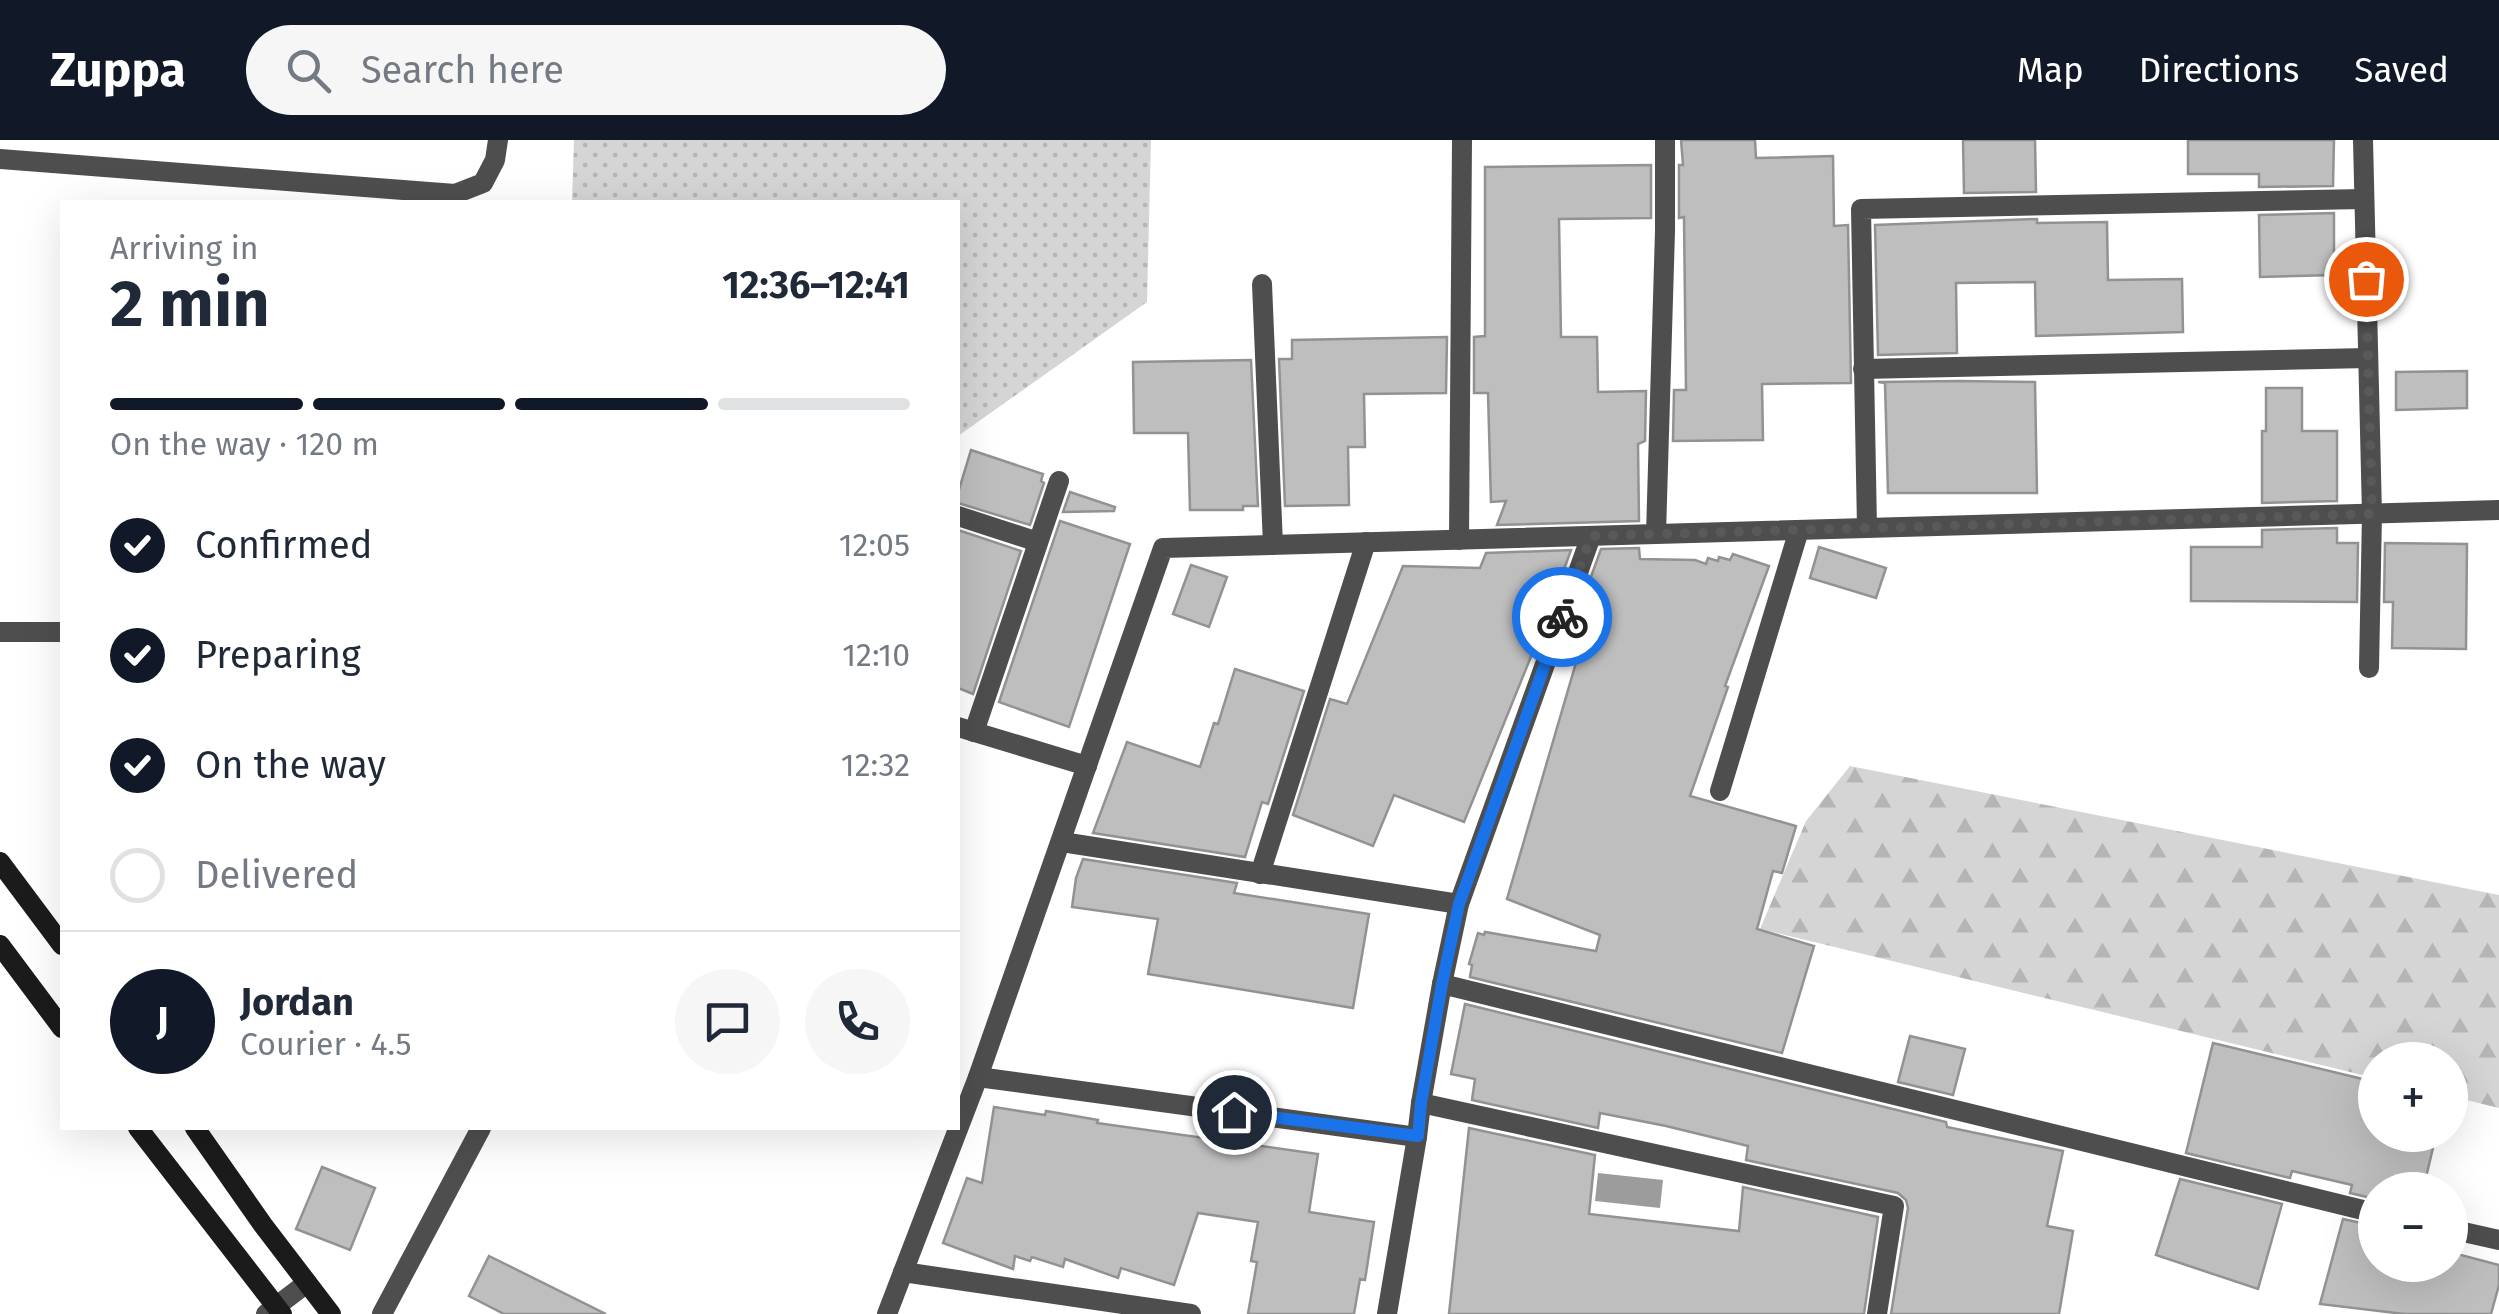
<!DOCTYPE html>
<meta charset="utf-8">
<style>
:root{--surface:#fff;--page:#f6f6f7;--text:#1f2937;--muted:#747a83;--line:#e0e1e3;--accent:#111827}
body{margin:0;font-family:"Fira Sans",sans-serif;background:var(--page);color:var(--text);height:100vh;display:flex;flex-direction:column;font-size:38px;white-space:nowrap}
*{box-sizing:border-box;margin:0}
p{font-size:32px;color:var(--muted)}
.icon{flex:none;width:55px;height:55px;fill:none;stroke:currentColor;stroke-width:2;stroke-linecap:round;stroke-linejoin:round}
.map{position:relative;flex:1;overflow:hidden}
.details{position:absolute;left:60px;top:60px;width:900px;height:930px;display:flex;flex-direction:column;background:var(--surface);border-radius:0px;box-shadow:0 10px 40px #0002}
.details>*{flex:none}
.controls{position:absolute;left:2358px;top:902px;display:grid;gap:20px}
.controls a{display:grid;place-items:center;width:110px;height:110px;border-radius:50%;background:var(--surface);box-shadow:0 10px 40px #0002;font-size:50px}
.pin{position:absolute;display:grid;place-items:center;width:85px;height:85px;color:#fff;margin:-42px;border:5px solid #fff;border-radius:50%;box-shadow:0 2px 10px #0007}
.courier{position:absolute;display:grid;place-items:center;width:100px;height:100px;margin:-50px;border:8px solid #1a73e8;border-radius:50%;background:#fff;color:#222;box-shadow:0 2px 12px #0007}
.overview em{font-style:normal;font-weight:700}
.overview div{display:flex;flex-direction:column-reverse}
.overview{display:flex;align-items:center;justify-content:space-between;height:170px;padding:0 50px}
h1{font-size:65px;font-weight:700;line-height:75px}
.bar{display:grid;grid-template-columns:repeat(4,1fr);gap:15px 10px;align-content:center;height:120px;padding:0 50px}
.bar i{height:12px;border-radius:8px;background:var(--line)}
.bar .current{background:var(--accent)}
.bar p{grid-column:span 4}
.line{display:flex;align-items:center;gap:25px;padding:0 50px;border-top:2px solid var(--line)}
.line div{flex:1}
.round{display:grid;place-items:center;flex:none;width:105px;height:105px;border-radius:52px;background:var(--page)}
ol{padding:0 50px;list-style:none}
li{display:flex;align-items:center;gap:30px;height:110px}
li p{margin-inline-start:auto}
li .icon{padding:10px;border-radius:50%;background:var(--accent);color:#fff;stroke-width:4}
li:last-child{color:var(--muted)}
li i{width:55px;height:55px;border:5px solid var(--line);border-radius:50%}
header{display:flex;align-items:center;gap:60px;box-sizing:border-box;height:140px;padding:0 50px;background:var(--accent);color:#fff}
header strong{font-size:48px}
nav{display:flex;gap:55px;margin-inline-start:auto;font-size:35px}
.search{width:700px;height:90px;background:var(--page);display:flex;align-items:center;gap:25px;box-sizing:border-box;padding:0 35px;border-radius:55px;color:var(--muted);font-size:38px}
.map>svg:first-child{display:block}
.grass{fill:url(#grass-dots)}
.forest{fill:url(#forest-firs)}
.water{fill:#9c9c9c}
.building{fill:#bebebe;stroke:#929292;stroke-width:2.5}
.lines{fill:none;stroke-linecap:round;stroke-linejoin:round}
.service{stroke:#4e4e4e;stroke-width:20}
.minor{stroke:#4e4e4e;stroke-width:20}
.secondary{stroke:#1b1b1b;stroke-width:20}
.done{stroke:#595959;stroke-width:10;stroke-dasharray:0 18}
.route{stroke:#1a73e8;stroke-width:12}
</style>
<header>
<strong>Zuppa</strong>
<div class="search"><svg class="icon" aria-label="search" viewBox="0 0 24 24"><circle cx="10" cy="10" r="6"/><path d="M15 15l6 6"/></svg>Search here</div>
<nav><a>Map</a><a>Directions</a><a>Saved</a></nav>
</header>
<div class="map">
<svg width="2499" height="1174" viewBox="0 0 2499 1174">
<defs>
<pattern id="grass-dots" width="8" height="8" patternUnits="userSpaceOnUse" patternTransform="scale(2.5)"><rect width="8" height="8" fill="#d5d5d5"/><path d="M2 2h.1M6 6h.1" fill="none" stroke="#b5b5b5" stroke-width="1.8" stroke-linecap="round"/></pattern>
<pattern id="forest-firs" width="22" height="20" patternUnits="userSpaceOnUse" patternTransform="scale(2.5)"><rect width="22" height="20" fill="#d5d5d5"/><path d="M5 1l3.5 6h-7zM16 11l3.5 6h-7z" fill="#b5b5b5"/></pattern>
</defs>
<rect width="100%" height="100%" fill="#fff"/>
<polygon class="grass" points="574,0 1151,0 1147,162 958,296 958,62 572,62"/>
<polygon class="forest" points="1850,626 2499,755 2499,968 2450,956 2450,920 2375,920 2375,938 1760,789 1806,681"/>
<polygon class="water" points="1598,1033 1663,1040 1660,1068 1595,1061"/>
<g class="building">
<polygon points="1681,0 1755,0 1756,18 1833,16 1834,86 1848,85 1851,243 1762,244 1763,300 1673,301 1674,250 1686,250 1684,77 1679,78 1679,25 1683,25"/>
<polygon points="1963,0 2035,0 2036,52 1964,53"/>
<polygon points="2188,0 2334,0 2333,46 2259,47 2259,34 2188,34"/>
<polygon points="1651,25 1651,78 1559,79 1561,197 1597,197 1598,252 1646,251 1645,301 1638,304 1639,381 1497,385 1506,361 1491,362 1488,253 1474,253 1474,197 1485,196 1485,27"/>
<polygon points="2334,73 2334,135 2260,137 2259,75"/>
<polygon points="2037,79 2037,83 2107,82 2108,140 2182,139 2183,192 2036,196 2035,142 1956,143 1957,213 1878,215 1875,85"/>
<polygon points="1447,197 1446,253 1364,254 1365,307 1348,307 1349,365 1285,366 1279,219 1292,219 1292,200"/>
<polygon points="1251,220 1258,366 1243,366 1243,370 1190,370 1188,293 1134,293 1133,222"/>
<polygon points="2467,231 2467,268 2396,270 2396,232"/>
<polygon points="1958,241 2035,242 2037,353 1888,353 1885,243 1878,242"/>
<polygon points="2266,248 2302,248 2302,291 2337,291 2337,361 2262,363 2262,291 2266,291"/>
<polygon points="971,310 1043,334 1041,341 1044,343 1030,385 958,363 958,353"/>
<polygon points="1070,352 1115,367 1114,371 1063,372"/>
<polygon points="1060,381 1130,404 1069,587 999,562"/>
<polygon points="2337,388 2337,403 2358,403 2357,462 2191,461 2191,407 2262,407 2262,390"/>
<polygon points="958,390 1021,411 973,554 958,548"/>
<polygon points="2385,403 2467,404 2466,509 2392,508 2393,462 2384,462"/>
<polygon points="1819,407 1886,428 1876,458 1810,438"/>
<polygon points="1639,408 1640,419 1695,420 1706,424 1708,418 1718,421 1719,417 1730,420 1733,414 1769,426 1725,546 1728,547 1690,656 1796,686 1782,733 1773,731 1757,789 1814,806 1782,913 1470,837 1472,825 1469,824 1478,793 1484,795 1485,792 1596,811 1600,795 1507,759 1587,485 1575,481 1601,409"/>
<polygon points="1571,410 1545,482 1464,682 1394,655 1373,706 1293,675 1330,559 1347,564 1403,426 1480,428 1486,413"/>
<polygon points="1191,425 1227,437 1209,487 1173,474"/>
<polygon points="1235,529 1304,551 1268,664 1262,662 1245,717 1093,693 1127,602 1200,627 1214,583 1218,584"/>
<polygon points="1083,719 1237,743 1234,753 1369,774 1353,868 1148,834 1158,779 1072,767 1076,738"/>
<polygon points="1465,864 1946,982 1947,987 2063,1011 2047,1086 2073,1091 2059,1174 1891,1174 1908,1068 1906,1060 1898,1053 1746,1020 1748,1006 1666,986 1600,973 1598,988 1472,960 1475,939 1451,934"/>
<polygon points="1910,896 1965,909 1953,955 1898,942"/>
<polygon points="2213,903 2375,942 2375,995 2436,995 2423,1050 2375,1050 2375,1059 2350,1053 2352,1045 2292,1031 2290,1038 2186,1013"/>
<polygon points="994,967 1045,975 1046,971 1098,980 1097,983 1318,1014 1309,1072 1374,1082 1365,1140 1360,1139 1354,1174 1248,1174 1257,1122 1251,1121 1258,1082 1198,1073 1174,1145 1121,1128 1118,1138 1065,1119 1063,1127 1032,1117 1030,1121 1015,1116 1013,1129 943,1103 967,1038 982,1043"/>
<polygon points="1469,988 1595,1015 1589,1074 1739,1091 1743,1047 1878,1077 1864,1174 1449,1174"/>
<polygon points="322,1027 375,1048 350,1110 296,1089"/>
<polygon points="2180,1039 2282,1064 2258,1149 2156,1115"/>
<polygon points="2343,1079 2375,1086 2375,1125 2450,1125 2450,1112 2499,1125 2499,1145 2491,1174 2404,1174 2320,1164"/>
<polygon points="489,1116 606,1174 504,1174 469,1156"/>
</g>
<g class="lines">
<g class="service">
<polyline points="0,19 455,54 483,43 495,20 498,0"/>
<polyline points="0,492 62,492"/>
<polyline points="1421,963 1894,1066 1877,1174"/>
<polyline points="266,1174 307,1143"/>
<polyline points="382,1174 481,988"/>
</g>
<g class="minor">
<polyline points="2363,0 2372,374 2369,528"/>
<polyline points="1262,144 1273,405"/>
<polyline points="1863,229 2368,218"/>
<polyline points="958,376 1038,402"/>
<polyline points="1867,388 1861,69 2364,59"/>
<polyline points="1656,394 1665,91 1665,0"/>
<polyline points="1459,400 1462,0"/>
<polyline points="958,587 1087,626"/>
<polyline points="974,592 1059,341"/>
<polyline points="1720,651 1799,390"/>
<polyline points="1062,702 1459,764"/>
<polyline points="1260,734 1366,402"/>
<polyline points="1442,844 1459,764 1591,396"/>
<polyline points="978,937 1417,997 1421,963 1442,844 2375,1073"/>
<polyline points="2450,1089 2499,1100"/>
<polyline points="903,1132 1191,1174"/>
<polyline points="887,1174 978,937 1163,408 2499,370"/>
<polyline points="1387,1174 1417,997"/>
</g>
<g class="secondary">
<polyline points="0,722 62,805"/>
<polyline points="0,805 62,888"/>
<polyline points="138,988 282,1174"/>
<polyline points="195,988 263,1085 331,1174"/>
</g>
</g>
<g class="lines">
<polyline class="done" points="1562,477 1591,396 2372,374 2366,139"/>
<polyline class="route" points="1234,972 1418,996 1421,963 1442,844 1459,764 1562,477"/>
</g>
</svg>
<div class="controls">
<a>+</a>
<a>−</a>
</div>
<div class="pin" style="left:2366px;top:139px;background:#ea580c"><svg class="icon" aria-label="bag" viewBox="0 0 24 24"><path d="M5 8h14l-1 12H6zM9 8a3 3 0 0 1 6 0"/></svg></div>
<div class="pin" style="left:1234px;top:972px;background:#1f2937"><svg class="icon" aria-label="home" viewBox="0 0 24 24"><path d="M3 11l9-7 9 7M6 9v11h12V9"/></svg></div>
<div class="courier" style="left:1562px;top:477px"><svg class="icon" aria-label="bike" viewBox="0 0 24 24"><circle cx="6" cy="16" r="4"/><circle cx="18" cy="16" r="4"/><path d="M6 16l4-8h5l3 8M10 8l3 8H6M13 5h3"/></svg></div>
<section class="details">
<div class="overview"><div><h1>2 min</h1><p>Arriving in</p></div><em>12:36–12:41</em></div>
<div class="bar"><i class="current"></i><i class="current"></i><i class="current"></i><i></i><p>On the way · 120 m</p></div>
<ol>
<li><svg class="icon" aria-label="check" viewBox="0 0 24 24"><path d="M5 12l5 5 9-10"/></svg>Confirmed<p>12:05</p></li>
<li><svg class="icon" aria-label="check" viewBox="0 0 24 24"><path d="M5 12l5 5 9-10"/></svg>Preparing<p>12:10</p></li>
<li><svg class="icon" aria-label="check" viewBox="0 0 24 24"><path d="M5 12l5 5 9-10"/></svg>On the way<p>12:32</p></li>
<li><i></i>Delivered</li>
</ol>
<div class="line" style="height:180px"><b class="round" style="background:var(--accent);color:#fff">J</b><div><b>Jordan</b><p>Courier · 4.5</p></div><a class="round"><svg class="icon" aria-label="chat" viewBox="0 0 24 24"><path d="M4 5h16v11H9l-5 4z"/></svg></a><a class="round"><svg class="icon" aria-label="phone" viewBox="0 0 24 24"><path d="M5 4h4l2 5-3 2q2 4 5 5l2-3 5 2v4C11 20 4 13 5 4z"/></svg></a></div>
</section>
</div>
